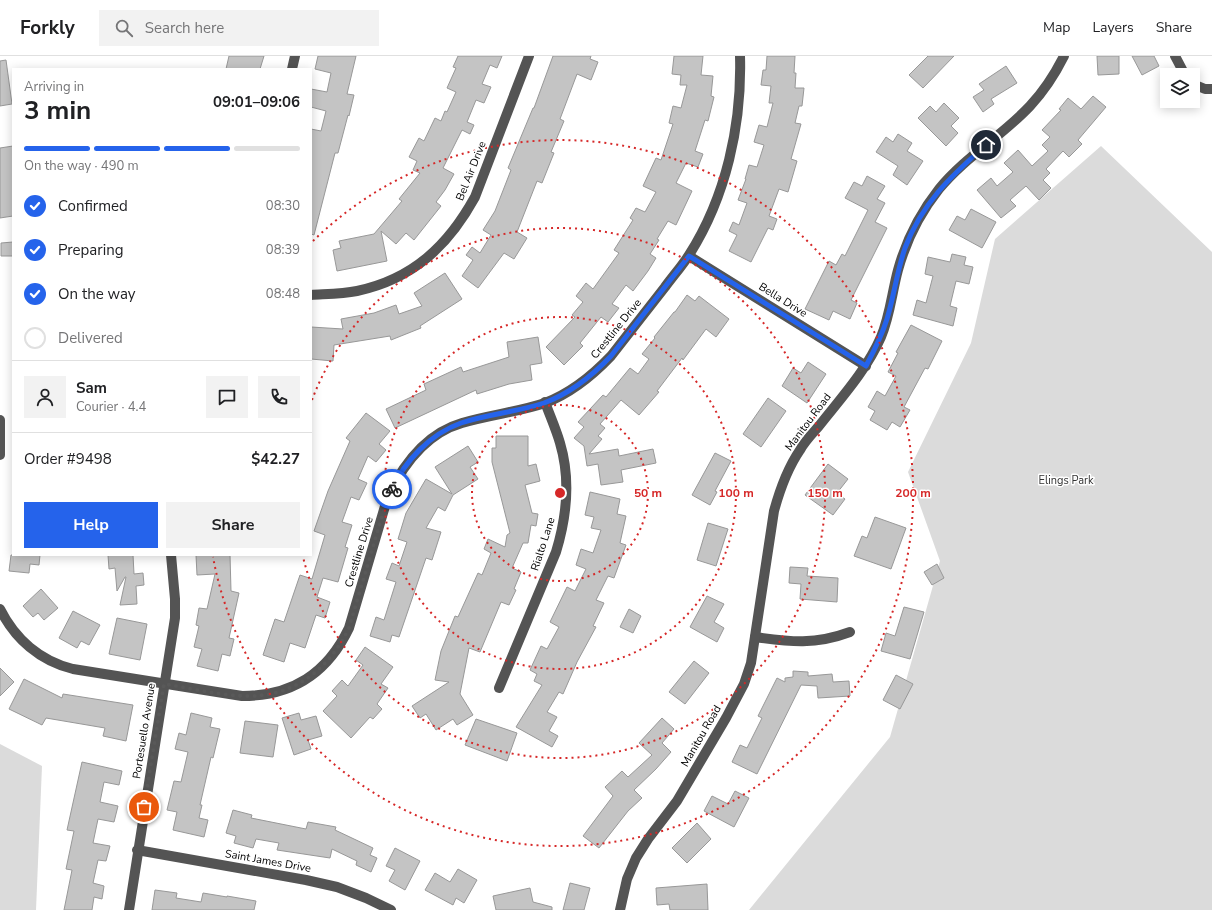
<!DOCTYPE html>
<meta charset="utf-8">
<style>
:root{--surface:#fff;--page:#f2f2f2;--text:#202124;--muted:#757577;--line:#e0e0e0;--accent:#2563eb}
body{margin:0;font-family:"Nunito Sans",sans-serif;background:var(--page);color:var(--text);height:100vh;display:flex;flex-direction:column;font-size:15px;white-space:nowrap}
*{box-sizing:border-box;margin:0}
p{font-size:13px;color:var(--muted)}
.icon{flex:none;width:22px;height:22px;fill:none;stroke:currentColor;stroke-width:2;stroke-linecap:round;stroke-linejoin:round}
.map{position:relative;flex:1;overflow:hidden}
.panel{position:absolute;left:12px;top:12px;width:300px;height:488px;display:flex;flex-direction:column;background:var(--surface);border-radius:0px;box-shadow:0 2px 10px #0003}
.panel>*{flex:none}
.tools{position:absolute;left:1160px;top:12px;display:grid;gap:8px}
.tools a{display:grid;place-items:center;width:40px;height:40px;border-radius:0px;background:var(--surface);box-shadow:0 2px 10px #0003;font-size:20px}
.pin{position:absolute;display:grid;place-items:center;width:34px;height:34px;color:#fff;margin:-17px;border:2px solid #fff;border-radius:50%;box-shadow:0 1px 4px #0007}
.courier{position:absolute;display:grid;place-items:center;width:40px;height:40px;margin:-20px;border:3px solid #2563eb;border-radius:50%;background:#fff;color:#222;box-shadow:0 1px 5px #0007}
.summary em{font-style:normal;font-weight:700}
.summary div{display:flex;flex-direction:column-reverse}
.summary{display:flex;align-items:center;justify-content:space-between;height:68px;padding:0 12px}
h1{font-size:26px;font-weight:700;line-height:30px}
.bar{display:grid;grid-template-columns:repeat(4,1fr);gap:6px 4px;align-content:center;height:48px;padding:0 12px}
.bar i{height:5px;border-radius:3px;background:var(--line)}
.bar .selected{background:var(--accent)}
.bar p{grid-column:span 4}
.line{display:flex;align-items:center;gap:10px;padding:0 12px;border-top:1px solid var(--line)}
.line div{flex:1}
.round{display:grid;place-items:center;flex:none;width:42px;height:42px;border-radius:0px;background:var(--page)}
ol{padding:0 12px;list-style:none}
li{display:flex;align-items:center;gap:12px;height:44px}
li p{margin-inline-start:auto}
li .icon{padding:4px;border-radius:50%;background:var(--accent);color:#fff;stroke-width:4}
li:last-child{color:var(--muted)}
li i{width:22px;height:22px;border:2px solid var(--line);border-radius:50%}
.button{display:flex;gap:8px;margin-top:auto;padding:8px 12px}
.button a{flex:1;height:46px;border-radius:0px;background:var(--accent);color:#fff;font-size:16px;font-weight:700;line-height:46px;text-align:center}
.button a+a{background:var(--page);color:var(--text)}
header{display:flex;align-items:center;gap:24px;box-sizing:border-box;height:56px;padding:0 20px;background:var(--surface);border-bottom:1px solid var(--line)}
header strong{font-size:19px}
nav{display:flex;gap:22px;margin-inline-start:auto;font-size:14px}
.search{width:280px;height:36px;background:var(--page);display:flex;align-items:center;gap:10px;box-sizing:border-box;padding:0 14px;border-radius:0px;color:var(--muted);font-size:15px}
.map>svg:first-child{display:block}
.green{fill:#dbdbdb}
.building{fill:#c4c4c4;stroke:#989898}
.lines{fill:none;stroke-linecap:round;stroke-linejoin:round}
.minor{stroke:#545454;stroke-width:10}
.done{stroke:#595959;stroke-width:4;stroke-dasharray:0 7.2}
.route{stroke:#2563eb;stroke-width:5}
.ring{fill:none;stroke:#d62828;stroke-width:2;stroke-dasharray:2 4}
.labels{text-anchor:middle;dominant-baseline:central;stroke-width:3;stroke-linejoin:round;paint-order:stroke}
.street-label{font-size:11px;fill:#000;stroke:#fff}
.park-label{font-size:11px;fill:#323232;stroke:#fff}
.centre{fill:#d62828;stroke:#fff;stroke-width:2}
.ring-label{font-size:12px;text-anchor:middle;font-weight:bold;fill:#d62828;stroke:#fff;stroke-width:3;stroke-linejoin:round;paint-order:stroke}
</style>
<header>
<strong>Forkly</strong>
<div class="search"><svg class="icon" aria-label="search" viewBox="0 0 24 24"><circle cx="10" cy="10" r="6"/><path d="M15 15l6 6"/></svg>Search here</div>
<nav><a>Map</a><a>Layers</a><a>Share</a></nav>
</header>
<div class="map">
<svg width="1212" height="854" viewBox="0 0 1212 854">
<rect width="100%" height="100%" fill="#fff"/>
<g class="green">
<polygon points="1101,90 1212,196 1212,854 749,854 890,681 940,505 908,416 971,287 995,183"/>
<polygon points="0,688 42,710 36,854 0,854"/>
</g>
<g class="building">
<polygon points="229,0 264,0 260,13 226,13"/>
<polygon points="318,0 356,0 347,38 354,39 349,60 348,59 338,97 335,97 314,179 311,178 311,73 321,75 326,55 311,51 311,33 327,36 331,17 315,13"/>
<polygon points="458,0 502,0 497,12 490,9 482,28 491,31 484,47 476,44 467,66 474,69 470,78 462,74 443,112 454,118 445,134 436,146 441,150 414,184 406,177 396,188 381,175 387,205 337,215 333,194 341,192 339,185 374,178 402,145 399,143 420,117 413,114 417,105 409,101 419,82 424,85 435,62 441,65 445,55 447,56 456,36 447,32 456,12 453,11"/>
<polygon points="553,0 591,0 590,3 598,6 591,24 577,18 560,63 564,65 551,96 554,97 542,127 537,125 517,176 527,182 514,203 504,197 478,232 462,220 473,204 466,199 472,191 480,197 491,179 483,174 495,155 511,114 508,112 533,52 534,52"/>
<polygon points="674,0 703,0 701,19 713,20 711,40 714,41 708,65 705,64 695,95 703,98 698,111 686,107 676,127 692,135 676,169 668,165 657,183 659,184 650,198 656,202 648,215 633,235 626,229 612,248 619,252 608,266 601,261 580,287 583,290 564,309 546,291 575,261 572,259 583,246 576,240 586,227 593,233 619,197 614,194 633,164 630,162 636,152 645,156 656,136 643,130 656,102 661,104 673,68 669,67 673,50 681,52 687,29 680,29 681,19 672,18"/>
<polygon points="767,0 795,0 794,17 796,17 795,32 804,32 802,50 799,50 795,67 801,68 791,103 797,105 788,136 779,133 769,160 777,163 773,174 768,172 751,206 729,195 737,179 729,175 733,166 739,169 747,147 738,144 746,123 745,123 749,109 757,111 764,89 754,86 759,69 767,71 773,47 769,47 771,30 761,29 763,14 766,14"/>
<polygon points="928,0 954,0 923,32 909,19"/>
<polygon points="1097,0 1119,0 1119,18 1098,19"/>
<polygon points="1132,0 1154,0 1159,10 1142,19"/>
<polygon points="6,4 12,48 0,50 0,5"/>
<polygon points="1006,10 1017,27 991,43 994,48 983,56 973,41 984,34 979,28"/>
<polygon points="1093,40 1106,51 1078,84 1082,88 1069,101 1063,95 1046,113 1050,117 1043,124 1051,132 1039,144 1026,130 1010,144 1016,150 1001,162 977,134 991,122 997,130 1013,116 1004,107 1018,94 1032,110 1048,95 1042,89 1050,81 1042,74 1061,54 1059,53 1068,42 1081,53"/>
<polygon points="944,47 959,62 951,70 958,77 946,90 918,62 930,50 936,56"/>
<polygon points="898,78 912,87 907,95 923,105 907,129 893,119 898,110 876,96 886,81 893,86"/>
<polygon points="13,90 13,160 0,162 0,92"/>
<polygon points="867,120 885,130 877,143 885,147 875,166 887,172 851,244 857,247 850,263 833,255 829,264 805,253 829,205 836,209 842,198 845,200 868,154 845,142 854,126 862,130"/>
<polygon points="971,153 996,166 982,192 949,174 957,160 965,164"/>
<polygon points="13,186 13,200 1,200 1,187"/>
<polygon points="952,198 966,201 964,209 973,211 969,228 956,225 950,250 957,252 953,270 913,259 917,244 926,247 933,220 925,218 928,201 950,206"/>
<polygon points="445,217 462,243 420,270 421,272 391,284 390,280 334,289 333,305 311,303 311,271 343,273 341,263 374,257 396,249 399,258 422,250 414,237"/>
<polygon points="687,239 695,245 699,240 729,263 716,281 706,273 683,304 682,302 657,335 659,336 639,359 621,344 600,368 605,372 598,380 602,383 589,398 618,393 619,400 653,393 656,407 621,414 623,426 601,429 598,408 587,410 584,390 574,382 584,371 578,366 603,339 606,341 630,312 638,318 649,303 642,298 655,282 654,281 674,256 675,256"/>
<polygon points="911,269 942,285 928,313 925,312 904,351 910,354 900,371 892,366 887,374 870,364 875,355 868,351 877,335 885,340 896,320 888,316 898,297 896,296"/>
<polygon points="538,281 542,307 530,309 532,324 509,328 477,338 476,334 395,372 386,353 426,334 424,328 461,311 463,316 509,301 507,286"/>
<polygon points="808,306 826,318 807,347 782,330 793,312 801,317"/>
<polygon points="768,342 786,355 761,391 743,378"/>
<polygon points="366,357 390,375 379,388 386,394 376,406 368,400 358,423 367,427 359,444 351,441 342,466 352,469 345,491 348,492 338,526 323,522 317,541 330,546 325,562 316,559 305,592 290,587 284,606 263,599 275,563 284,566 300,519 312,523 325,479 314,475 328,435 350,385 346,382"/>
<polygon points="496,380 528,380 528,410 536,408 540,425 525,429 532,457 538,458 536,470 531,469 528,487 523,487 512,512 521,516 514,533 516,534 509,549 501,546 480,596 469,592 460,638 473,659 457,669 453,663 436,674 426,658 420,662 412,650 449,626 435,624 441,595 455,560 458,561 478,517 482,519 491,497 484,493 488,483 505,491 507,479 510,477 492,406 492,392 496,392"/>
<polygon points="468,390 478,406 470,411 478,423 453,439 445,455 438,451 426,472 441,476 432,504 426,502 399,581 392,579 390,586 370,580 376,561 384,564 396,526 386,523 392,507 399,510 407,486 398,483 406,457 426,423 452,438 435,411"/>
<polygon points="715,397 731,405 715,435 717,436 710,449 692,439"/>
<polygon points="828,408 848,423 837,437 845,443 833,459 805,439"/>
<polygon points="590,436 620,443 617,458 626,460 620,487 626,489 614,522 608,520 596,544 604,547 593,570 596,571 577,606 563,638 559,636 547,656 557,661 549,675 558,680 552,691 516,671 542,629 534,625 537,618 530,614 541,590 547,593 559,571 550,566 567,531 575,535 586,513 576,509 581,493 593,497 601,474 591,472 594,461 585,459"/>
<polygon points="875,461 906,472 891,513 854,500 862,480 867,482"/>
<polygon points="708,467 728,473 716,510 697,504"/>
<polygon points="11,499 40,499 39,509 30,508 29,517 9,515"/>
<polygon points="108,499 133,499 134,518 143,517 144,529 136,530 137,548 120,549 126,521 125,521 117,535 115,512 109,513"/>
<polygon points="196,499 230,499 231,535 239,537 229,582 234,583 230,600 222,598 218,615 197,610 202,593 194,591 199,570 196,569 199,552 207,553 215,518 197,519"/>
<polygon points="937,508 944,522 932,529 924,516"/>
<polygon points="790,511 808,512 807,520 838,522 837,546 800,543 801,528 789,527"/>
<polygon points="41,533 58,552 44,564 38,557 33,561 23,550"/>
<polygon points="707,540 724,548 714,566 724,572 717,586 690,571"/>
<polygon points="904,551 924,556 910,603 881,595 886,577 895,580"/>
<polygon points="629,553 641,560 633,577 620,571"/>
<polygon points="73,555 100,569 89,589 81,585 77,592 59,582"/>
<polygon points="117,562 147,568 140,604 109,598"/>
<polygon points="365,591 393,611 381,628 388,632 377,648 382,653 373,663 370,661 351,682 323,655 337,640 332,635 342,624 348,630 363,609 356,604"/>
<polygon points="694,605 709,617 685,648 669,636"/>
<polygon points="0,612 14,626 0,640"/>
<polygon points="793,615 808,616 808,620 832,618 833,626 849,625 850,640 818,642 817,630 801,629 757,718 732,706 740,689 747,692 762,662 758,660 777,622 785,626 785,622 793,621"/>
<polygon points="896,619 913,628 900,653 883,644"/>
<polygon points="24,623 62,642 63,638 133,649 126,685 103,680 105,672 46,662 42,669 9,653"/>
<polygon points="191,657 212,662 210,671 220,673 213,702 211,701 200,749 202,749 199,762 208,764 204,781 173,774 177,756 167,754 174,725 181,726 188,696 175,693 179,677 186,679"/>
<polygon points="299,657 301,664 316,660 322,680 308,684 311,693 294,699 282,662"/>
<polygon points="662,662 674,673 662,687 671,696 656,713 634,734 642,742 628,755 599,792 583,780 613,740 605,731 622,715 628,721 652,699 639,687"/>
<polygon points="476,663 517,677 507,705 465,689"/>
<polygon points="245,665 278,669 273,701 240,697"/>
<polygon points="82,706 122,715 119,729 104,726 100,746 118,750 114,766 98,763 93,787 110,790 106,805 98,804 93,827 104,830 102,843 94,841 92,854 64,854 72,814 66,813 74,775 67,774"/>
<polygon points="735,735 749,742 734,771 704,755 712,740 728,748"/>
<polygon points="233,754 252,759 251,762 306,773 308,766 336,771 335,774 373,792 370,799 377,802 371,816 356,809 357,805 332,793 330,802 277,794 279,787 256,783 253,792 234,787 236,780 226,777"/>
<polygon points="697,767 711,783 687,807 672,792"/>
<polygon points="395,792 420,805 405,834 389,825 395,814 386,810"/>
<polygon points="458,813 477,824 464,847 456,842 453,849 425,834 435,817 450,826"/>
<polygon points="570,827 590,832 584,854 563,854"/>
<polygon points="707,828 708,854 670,854 669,848 657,849 656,832"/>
<polygon points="530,832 533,846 552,851 552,854 496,854 493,840"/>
<polygon points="155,834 177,837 176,842 201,846 203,837 227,841 227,840 256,845 254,854 152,854"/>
</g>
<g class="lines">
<g class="minor">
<polyline points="1175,0 1185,19"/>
<polyline points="292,13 295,0"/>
<polyline points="1193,28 1205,33 1212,33"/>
<polyline points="689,200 866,310"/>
<path d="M311 239C326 238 342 238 357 235 413 223 448 190 475 141L529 0"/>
<polyline points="0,364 0,399"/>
<path d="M0 553C15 583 40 605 73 613L242 640C292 640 327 618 349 572L388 440C403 409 427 377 462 367 489 359 518 356 545 347 571 337 592 320 611 300 629 277 647 254 665 231 673 220 682 210 689 199 726 141 742 69 740 0"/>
<path d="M755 581C791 586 815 589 850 576"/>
<path d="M499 632 556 496C567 460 571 424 560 387 556 373 550 360 545 346"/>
<polyline points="137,794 306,824 337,831 366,842 391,854"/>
<polyline points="129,854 175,562 175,543 171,499"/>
<path d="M620 854 627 823 636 802 648 783 677 745 726 662 744 628 751 607 774 455C780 433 787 413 800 394 805 385 812 378 819 370 841 342 866 315 881 281 890 260 892 236 898 214 906 185 920 157 939 133 965 101 1002 80 1030 50 1044 35 1055 18 1064 0"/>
</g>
</g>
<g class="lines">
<path class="done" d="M144 751 164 628C190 632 217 639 243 640 292 642 328 615 349 572L388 440 392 433"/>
<path class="route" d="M392 433C405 405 430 378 461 367 488 358 517 356 544 347 571 337 592 320 611 300L689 200 866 310C874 295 882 279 887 263 894 240 897 215 905 192 922 147 951 120 986 89"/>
</g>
<g class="ring">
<circle cx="560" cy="437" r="88"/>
<circle cx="560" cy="437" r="176"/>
<path d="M312 344A265 265 0 1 1 303 501"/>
<path d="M313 185A353 353 0 1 1 213 501"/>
</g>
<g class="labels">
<g class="street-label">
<text transform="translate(471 115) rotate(-68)">Bel Air Drive</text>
<text transform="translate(783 244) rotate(32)">Bella Drive</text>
<text transform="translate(616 273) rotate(-51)">Crestline Drive</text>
<text transform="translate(808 366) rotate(-53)">Manitou Road</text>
<text transform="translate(543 488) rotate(-72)">Rialto Lane</text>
<text transform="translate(359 496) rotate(-73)">Crestline Drive</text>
<text transform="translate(144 675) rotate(-81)">Portesuello Avenue</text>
<text transform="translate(701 680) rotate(-60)">Manitou Road</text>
<text transform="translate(268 805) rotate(10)">Saint James Drive</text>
</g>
<g class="park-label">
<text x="1066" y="424">Elings Park</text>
</g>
</g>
<circle cx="560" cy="437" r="6" class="centre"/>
<g class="ring-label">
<text x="648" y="441">50 m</text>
<text x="736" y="441">100 m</text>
<text x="825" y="441">150 m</text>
<text x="913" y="441">200 m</text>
</g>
</svg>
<div class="tools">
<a><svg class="icon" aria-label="layers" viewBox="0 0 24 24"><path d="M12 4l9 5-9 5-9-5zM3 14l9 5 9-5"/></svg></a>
</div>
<div class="pin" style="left:144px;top:751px;background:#ea580c"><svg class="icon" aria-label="bag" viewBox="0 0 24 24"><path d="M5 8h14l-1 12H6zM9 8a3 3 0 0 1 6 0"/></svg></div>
<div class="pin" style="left:986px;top:89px;background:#1f2937"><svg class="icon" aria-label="home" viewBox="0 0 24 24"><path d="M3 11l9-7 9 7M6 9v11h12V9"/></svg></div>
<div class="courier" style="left:392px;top:433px"><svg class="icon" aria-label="bike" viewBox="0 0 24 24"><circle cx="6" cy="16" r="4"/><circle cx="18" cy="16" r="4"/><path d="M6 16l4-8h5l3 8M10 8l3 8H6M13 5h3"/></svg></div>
<section class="panel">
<div class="summary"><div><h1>3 min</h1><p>Arriving in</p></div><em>09:01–09:06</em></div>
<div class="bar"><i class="selected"></i><i class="selected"></i><i class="selected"></i><i></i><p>On the way · 490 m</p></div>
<ol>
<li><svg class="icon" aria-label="check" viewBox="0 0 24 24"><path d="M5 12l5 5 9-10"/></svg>Confirmed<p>08:30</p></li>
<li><svg class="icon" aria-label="check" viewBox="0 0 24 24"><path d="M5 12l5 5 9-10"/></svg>Preparing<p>08:39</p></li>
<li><svg class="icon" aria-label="check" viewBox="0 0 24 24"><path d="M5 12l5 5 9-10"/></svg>On the way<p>08:48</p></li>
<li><i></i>Delivered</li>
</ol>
<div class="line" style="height:72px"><a class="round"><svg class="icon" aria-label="person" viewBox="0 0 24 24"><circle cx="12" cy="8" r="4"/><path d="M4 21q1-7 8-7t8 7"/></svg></a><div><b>Sam</b><p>Courier · 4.4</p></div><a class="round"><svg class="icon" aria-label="chat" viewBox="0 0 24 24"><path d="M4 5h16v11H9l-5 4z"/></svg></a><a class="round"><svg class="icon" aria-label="phone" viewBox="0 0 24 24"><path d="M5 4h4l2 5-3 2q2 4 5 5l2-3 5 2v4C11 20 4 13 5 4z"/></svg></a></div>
<div class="line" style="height:52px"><div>Order #9498</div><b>$42.27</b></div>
<div class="button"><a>Help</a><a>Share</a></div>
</section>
</div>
